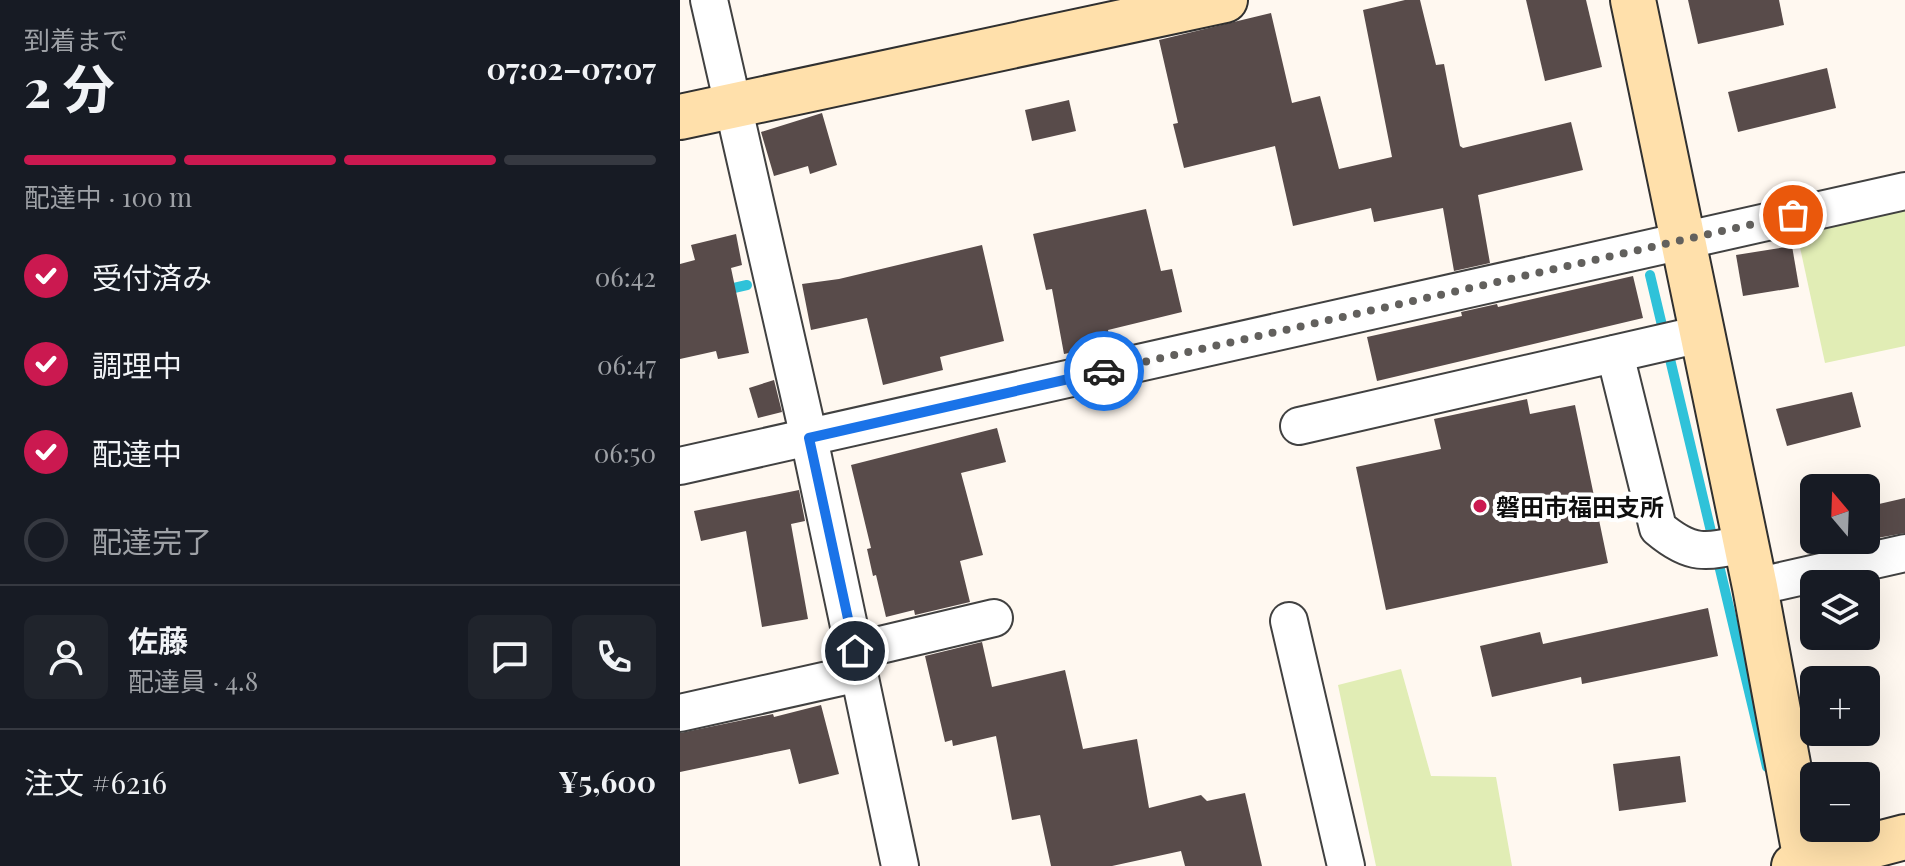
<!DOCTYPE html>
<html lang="ja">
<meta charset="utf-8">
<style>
:root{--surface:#171b24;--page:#20242c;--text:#f1f3f6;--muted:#9ea1a6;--line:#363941;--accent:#cb1950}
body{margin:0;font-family:"Playfair Display","Noto Sans JP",serif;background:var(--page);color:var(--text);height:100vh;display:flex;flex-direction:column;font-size:30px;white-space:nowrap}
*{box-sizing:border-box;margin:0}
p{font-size:26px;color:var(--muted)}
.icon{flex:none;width:44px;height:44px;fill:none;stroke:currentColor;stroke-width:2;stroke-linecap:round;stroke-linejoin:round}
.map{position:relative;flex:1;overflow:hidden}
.details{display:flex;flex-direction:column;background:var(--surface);width:680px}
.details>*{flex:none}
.needle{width:52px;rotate:341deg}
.controls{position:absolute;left:1120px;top:474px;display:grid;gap:16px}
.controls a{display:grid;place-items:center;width:80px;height:80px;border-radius:12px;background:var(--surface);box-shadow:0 8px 32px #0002;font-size:40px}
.pin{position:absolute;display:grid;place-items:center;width:68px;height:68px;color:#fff;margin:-34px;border:4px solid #fff;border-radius:50%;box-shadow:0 2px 8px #0007}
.courier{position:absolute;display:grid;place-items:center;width:80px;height:80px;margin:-40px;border:6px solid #1a73e8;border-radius:50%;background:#fff;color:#222;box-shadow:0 2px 10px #0007}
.summary em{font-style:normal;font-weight:700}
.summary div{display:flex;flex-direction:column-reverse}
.summary{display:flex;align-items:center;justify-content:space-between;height:136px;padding:0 24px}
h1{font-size:52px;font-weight:700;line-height:60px}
.bar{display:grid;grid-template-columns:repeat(4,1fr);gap:12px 8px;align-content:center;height:96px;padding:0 24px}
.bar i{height:10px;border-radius:6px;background:var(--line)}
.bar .selected{background:var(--accent)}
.bar p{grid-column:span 4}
.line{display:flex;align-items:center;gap:20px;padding:0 24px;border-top:2px solid var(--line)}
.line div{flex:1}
.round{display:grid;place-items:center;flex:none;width:84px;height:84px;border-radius:12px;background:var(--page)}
ol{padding:0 24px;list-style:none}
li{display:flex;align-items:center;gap:24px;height:88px}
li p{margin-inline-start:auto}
li .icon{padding:8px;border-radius:50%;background:var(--accent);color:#fff;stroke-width:4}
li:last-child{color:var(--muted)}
li i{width:44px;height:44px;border:4px solid var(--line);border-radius:50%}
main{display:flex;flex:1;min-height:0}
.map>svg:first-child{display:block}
.green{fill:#e1edb5}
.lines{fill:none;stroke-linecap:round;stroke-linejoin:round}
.stream{stroke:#2fc2d9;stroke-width:10}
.building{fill:#584b4a}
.street-casing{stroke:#414141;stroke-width:40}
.secondary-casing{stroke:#303030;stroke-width:48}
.street{stroke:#fff;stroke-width:36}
.secondary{stroke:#ffe0ab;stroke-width:44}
.done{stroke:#62605d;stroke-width:8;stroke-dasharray:0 14.4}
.route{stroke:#1a73e8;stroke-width:10}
.poi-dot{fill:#cb1950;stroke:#fff;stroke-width:3}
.labels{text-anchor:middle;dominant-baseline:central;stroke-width:8;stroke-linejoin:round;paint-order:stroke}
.poi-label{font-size:24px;font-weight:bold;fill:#0e0e0e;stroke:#fff;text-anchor:start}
</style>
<main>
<section class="details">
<div class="summary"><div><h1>2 分</h1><p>到着まで</p></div><em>07:02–07:07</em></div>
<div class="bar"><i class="selected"></i><i class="selected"></i><i class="selected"></i><i></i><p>配達中 · 100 m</p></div>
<ol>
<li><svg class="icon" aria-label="check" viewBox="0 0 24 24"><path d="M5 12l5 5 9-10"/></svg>受付済み<p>06:42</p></li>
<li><svg class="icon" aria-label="check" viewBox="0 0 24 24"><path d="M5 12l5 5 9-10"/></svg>調理中<p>06:47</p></li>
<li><svg class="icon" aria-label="check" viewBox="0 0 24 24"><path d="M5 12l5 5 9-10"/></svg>配達中<p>06:50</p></li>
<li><i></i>配達完了</li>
</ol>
<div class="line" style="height:144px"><a class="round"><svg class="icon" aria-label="person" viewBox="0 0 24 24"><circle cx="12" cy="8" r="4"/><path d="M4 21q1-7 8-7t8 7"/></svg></a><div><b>佐藤</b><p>配達員 · 4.8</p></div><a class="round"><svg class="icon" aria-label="chat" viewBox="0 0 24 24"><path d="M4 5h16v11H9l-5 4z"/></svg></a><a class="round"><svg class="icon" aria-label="phone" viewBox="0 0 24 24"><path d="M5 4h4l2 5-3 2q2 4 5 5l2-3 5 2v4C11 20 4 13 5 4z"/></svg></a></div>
<div class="line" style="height:104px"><div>注文 #6216</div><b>¥5,600</b></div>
</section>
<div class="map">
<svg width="1225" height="866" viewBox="0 0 1225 866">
<rect width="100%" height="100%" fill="#fff8f0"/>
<g class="green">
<polygon points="1225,191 1225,346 1145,363 1113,215"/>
<polygon points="721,669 751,776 816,777 832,866 696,866 658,685"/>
</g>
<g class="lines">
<g class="stream">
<polyline points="970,275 1087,767"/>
<polyline points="45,290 67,285"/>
</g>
</g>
<g class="building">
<polygon points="725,0 740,0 756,65 764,64 780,146 783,148 891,122 903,170 798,195 810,263 774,271 763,208 694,222 691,208 613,226 595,146 504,168 493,124 498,123 479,40 591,13 612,103 640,96 659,169 712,157 683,10"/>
<polygon points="846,0 906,0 922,67 865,81"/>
<polygon points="1008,0 1099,0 1104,25 1018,44"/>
<polygon points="1147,68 1156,108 1058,132 1048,92"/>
<polygon points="389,100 396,131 352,141 345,110"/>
<polygon points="142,113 157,165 130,174 128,166 94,176 81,132"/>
<polygon points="466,209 481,271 492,269 502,312 428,330 431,345 384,354 372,289 366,290 353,234"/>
<polygon points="56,234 62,265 51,268 69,353 38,359 36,351 0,359 0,264 15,260 11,245"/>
<polygon points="302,245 324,341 260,357 263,370 203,385 187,318 131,330 122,284 159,279"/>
<polygon points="1112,246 1119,287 1063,296 1056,255"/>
<polygon points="953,276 963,318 697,381 687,337 782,316 781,312 817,304 818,307"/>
<polygon points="94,380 102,412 78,418 69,388"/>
<polygon points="1172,392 1181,427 1107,446 1096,409"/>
<polygon points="847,399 850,414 895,405 928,563 706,610 676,467 761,449 754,419"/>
<polygon points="317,428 326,462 281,473 303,555 280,561 290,602 235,615 234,610 206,617 196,575 193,576 187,549 191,548 171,465"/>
<polygon points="119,490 125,521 111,524 128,619 82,627 66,531 21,541 14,511"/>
<polygon points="1225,498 1225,533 1186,540 1186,507"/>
<polygon points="1028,608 1038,656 902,684 901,677 812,697 800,646 860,632 863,644"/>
<polygon points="302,642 312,687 385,670 403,749 457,739 469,808 521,795 527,801 565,793 582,866 505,866 501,851 432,866 371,866 360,815 332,820 316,736 273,746 272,740 265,742 245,656"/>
<polygon points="141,705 159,774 119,784 110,749 0,772 0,733 93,714 94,717"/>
<polygon points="1000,756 1006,802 939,811 933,764"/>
</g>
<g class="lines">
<g class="street-casing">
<g id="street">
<polyline points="29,0 129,438 220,866"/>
<path d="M935 354 978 528C1011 556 1026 553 1065 543"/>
<polyline points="619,426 1021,334"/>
<polyline points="0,466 1225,191"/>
<polyline points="1075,587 1225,553"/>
<polyline points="609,621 666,866"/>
<polyline points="175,651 314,618"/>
<polyline points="0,713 179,673"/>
</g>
</g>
<g class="secondary-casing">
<g id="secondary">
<polyline points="953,0 1075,587 1127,866"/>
<polyline points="0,117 545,0"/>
<polyline points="1114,866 1225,837"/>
</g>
</g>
<use href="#street" class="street"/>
<use href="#secondary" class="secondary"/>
</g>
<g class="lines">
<polyline class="done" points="424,371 1113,215"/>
<polyline class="route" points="175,651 129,438 424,371"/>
</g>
<circle class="poi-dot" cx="800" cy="506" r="8"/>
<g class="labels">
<g class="poi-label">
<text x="816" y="506">磐田市福田支所</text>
</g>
</g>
</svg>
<div class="controls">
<a><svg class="needle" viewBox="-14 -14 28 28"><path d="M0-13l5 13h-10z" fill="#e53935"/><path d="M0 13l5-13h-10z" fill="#9ea1a6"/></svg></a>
<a><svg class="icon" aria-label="layers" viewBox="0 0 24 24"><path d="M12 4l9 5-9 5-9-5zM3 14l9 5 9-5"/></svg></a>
<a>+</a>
<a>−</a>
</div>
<div class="pin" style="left:1113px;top:215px;background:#ea580c"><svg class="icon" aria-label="bag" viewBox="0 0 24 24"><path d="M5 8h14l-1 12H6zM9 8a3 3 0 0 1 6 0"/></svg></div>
<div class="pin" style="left:175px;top:651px;background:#1f2937"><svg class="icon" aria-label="home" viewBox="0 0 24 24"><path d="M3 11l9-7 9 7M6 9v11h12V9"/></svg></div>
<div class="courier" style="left:424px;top:371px"><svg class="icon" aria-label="car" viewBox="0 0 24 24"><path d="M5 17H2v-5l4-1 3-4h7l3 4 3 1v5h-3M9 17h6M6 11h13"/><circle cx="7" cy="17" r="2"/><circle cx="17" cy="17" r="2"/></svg></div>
</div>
</main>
